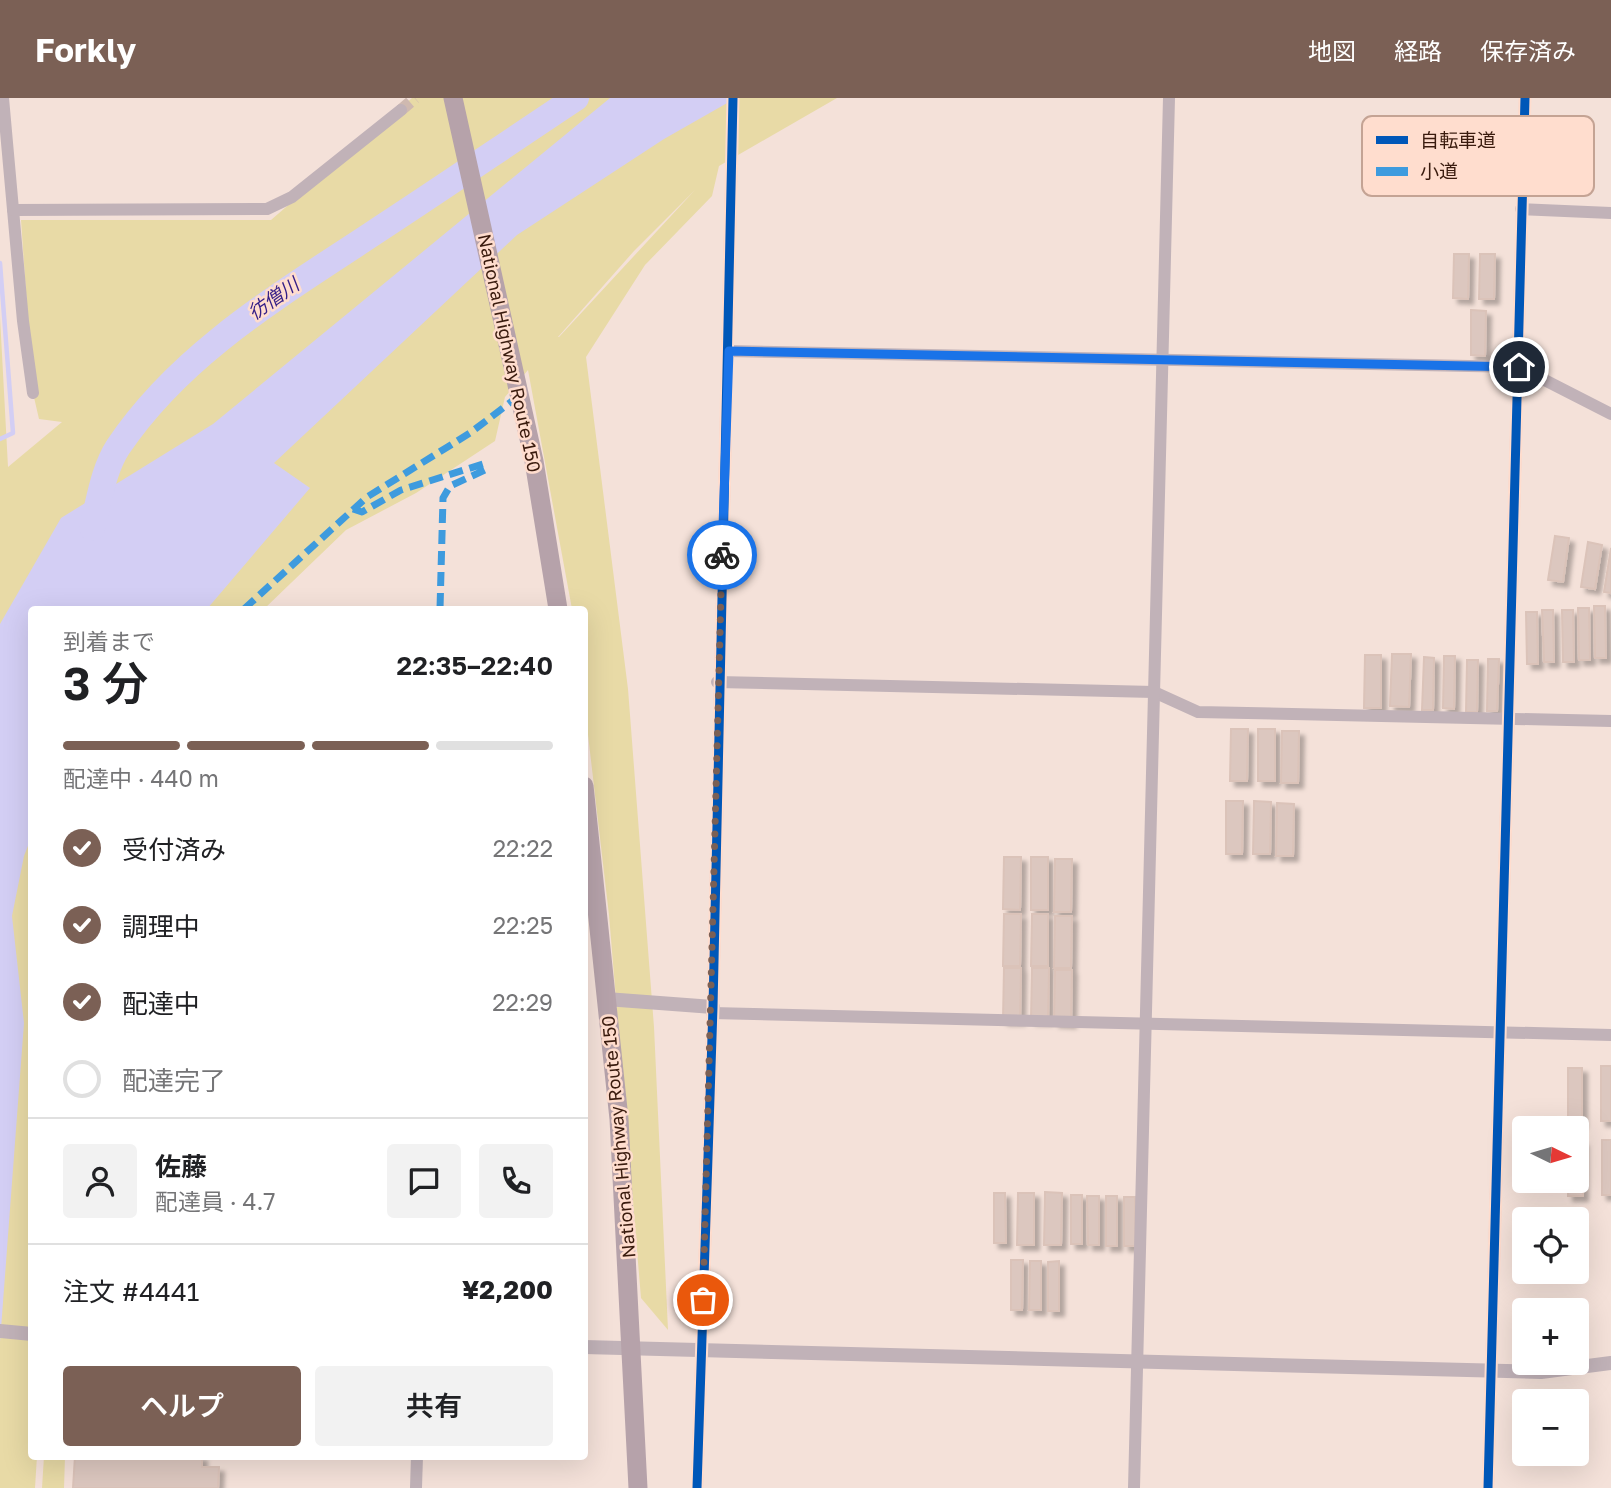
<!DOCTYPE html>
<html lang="ja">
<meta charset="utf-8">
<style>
:root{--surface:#fff;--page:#f2f2f2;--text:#202124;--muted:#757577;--line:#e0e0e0;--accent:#7b6055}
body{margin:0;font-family:"Golos Text","Noto Sans JP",sans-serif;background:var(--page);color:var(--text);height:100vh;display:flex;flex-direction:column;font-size:26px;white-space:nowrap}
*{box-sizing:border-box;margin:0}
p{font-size:23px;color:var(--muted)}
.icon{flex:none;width:38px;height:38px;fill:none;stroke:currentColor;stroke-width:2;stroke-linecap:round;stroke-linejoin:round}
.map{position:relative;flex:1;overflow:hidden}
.details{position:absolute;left:28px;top:508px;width:560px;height:854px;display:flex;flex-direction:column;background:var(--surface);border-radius:7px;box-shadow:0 7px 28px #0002}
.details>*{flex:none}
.needle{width:46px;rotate:95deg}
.controls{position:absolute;left:1512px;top:1018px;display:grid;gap:14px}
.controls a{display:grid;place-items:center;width:77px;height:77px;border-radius:7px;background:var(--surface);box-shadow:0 7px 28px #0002;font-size:35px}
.pin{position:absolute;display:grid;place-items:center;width:60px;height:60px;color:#fff;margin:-30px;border:4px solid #fff;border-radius:50%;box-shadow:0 2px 7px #0007}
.courier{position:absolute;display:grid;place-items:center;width:70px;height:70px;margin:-35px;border:5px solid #1a73e8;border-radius:50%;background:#fff;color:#222;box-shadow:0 2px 9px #0007}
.head em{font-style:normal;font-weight:600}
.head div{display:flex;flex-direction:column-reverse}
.head{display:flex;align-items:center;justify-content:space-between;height:119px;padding:0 35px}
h1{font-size:46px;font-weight:600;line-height:52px}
.bar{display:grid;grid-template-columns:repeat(4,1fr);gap:10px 7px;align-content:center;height:84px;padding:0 35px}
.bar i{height:9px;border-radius:5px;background:var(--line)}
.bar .on{background:var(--accent)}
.bar p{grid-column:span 4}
.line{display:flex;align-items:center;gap:18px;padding:0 35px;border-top:2px solid var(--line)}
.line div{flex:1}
.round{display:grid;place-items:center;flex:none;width:74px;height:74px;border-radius:7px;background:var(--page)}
ol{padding:0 35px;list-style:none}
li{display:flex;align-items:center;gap:21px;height:77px}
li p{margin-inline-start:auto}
li .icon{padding:7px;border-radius:50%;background:var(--accent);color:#fff;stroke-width:4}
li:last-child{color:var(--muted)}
li i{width:38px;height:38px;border:4px solid var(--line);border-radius:50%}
.action{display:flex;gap:14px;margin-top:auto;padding:14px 35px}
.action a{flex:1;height:80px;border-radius:7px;background:var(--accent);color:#fff;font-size:28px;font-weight:600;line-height:80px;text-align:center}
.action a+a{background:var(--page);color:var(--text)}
header{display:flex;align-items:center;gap:42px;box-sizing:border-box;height:98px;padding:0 35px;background:var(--accent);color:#fff}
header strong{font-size:33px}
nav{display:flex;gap:38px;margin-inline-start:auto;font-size:24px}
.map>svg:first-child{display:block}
.green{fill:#e8daa6;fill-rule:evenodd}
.water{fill:#d3cef4}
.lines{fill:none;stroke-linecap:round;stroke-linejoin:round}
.stream{stroke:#d3cef4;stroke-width:4.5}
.river{stroke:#d3cef4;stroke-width:26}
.building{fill:#dcc7bf;stroke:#dbc3b9;stroke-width:2;filter:url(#shadow)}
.minor-tunnel{stroke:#cfb9b0;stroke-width:12;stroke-dasharray:12 6;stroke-linecap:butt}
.minor{stroke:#c1b2b8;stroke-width:12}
.tertiary{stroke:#c1b2b8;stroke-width:14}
.trunk{stroke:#b6a2aa;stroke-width:19}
.quiet{stroke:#3e9bde;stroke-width:7;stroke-dasharray:14 7;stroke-linecap:butt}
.cycleway-casing{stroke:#ffddce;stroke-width:13}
.cycleway{stroke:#0057b8;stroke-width:9}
.done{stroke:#7b6055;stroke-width:7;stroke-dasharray:0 12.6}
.route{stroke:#1a73e8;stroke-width:9}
.labels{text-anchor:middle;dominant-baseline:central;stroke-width:5;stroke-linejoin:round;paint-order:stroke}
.street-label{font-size:18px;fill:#3a1b0e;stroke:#ffddce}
.water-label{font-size:19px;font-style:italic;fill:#341e87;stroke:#ffddce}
.key{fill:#ffddce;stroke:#c4a394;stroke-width:2}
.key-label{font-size:19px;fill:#3a1b0e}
</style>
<header>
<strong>Forkly</strong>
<nav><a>地図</a><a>経路</a><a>保存済み</a></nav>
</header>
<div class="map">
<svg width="1611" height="1390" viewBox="0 0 1611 1390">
<defs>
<filter id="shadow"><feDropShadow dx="5" dy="5" stdDeviation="2" flood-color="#0004"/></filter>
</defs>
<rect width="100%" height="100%" fill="#f4e1d9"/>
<g class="green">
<path d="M412 0H837L719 68 712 98 645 167 586 259 628 591 654 929 668 1232 641 1200 609 817 585 611 584 511H572L528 272 505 299 495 343 416 395 346 432 264 511H32V1358H37L35 1390H0V219L8 369 62 324 39 321 33 295 21 122H271ZM695 92 559 239H558L634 153Z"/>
<polygon points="44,1358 65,1358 64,1390 42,1390"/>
</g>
<polygon class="water" points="610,0 736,0 664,41 517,137 274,365 310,390 207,511 32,511 31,740 24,758 12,818 24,925 0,1244 0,526 61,420 213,326"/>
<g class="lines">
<polyline class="stream" points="0,165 13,335 0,341"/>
<path class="river" d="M92 430C99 404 103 372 118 349 181 255 280 197 372 136 441 91 508 45 576 0"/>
</g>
<g class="building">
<polygon points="1454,156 1469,156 1468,201 1453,200"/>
<polygon points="1480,156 1495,156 1494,201 1479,201"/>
<polygon points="1471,212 1486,213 1485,258 1471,257"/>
<polygon points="1555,438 1569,440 1563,484 1548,482"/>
<polygon points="1588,444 1602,447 1595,491 1581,489"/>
<polygon points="1611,450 1611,495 1604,494"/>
<polygon points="1594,508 1605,508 1606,560 1595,560"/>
<polygon points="1578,510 1589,510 1590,562 1579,562"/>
<polygon points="1542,512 1553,512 1554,564 1544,564"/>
<polygon points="1562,512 1573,512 1574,564 1563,564"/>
<polygon points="1526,514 1537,514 1538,566 1527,566"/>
<polygon points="1392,556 1411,556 1409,609 1390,608"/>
<polygon points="1365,557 1381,557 1381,610 1364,610"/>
<polygon points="1444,558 1455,558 1454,611 1443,610"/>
<polygon points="1424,559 1434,560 1433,612 1422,612"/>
<polygon points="1488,561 1499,561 1497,613 1487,613"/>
<polygon points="1467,562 1478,562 1477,614 1466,614"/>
<polygon points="1231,631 1248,631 1247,683 1230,683"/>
<rect x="1258" y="631" width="17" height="52"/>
<polygon points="1282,633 1299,633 1298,685 1281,685"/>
<polygon points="1226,703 1243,703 1242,756 1226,756"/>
<polygon points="1254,703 1271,704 1270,756 1253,756"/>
<polygon points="1277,705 1294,706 1293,758 1276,758"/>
<polygon points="1004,759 1021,759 1020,812 1003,811"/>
<rect x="1031" y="759" width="17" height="53"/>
<polygon points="1055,761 1072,761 1071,814 1054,814"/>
<polygon points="1004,816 1021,816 1020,868 1003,868"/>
<polygon points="1032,816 1048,816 1048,868 1031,868"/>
<polygon points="1055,818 1072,818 1071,870 1054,870"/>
<polygon points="1004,870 1021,870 1020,922 1003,922"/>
<polygon points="1032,870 1049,870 1048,922 1031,922"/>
<polygon points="1055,872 1072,872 1071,925 1054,924"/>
<rect x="1601" y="968" width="10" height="55"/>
<rect x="1568" y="970" width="14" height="55"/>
<rect x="1602" y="1042" width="9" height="55"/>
<polygon points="1577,1043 1583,1043 1583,1098 1568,1098 1568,1083 1577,1083"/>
<polygon points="1045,1094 1062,1095 1061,1147 1044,1147"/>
<polygon points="994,1095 1005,1095 1006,1145 994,1145"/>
<polygon points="1018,1095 1034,1095 1034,1147 1017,1147"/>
<rect x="1071" y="1097" width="11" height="49"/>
<polygon points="1087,1098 1099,1098 1099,1147 1088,1147"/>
<rect x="1106" y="1098" width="11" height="50"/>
<rect x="1124" y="1099" width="11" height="49"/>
<polygon points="1011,1162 1023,1162 1022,1212 1011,1212"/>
<polygon points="1030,1163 1041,1163 1041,1212 1029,1212"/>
<polygon points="1059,1163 1059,1213 1048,1213 1048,1164"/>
<polygon points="75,1358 202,1358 202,1369 219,1369 218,1390 73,1390"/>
</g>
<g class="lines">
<polyline class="minor-tunnel" points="401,12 415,0"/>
<g class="minor">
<polyline points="3,0 23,223 33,295"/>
<polyline points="1521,111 1611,115"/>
<polyline points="13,112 267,111 292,99 401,12"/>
<polyline points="729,253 1519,269 1611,316"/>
<polyline points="717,584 1154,594 1198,614 1611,623"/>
<polyline points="712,915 1611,937"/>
<polyline points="416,1390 417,1358"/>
<polyline points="697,1390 713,909 733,0"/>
<polyline points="1134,1390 1169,0"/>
<polyline points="1488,1390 1525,0"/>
</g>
<g class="tertiary">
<polyline points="606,901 713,909"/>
<polyline points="0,1233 32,1236"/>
<polyline points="584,1249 1541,1274 1611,1265"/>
</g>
<g class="trunk">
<polyline points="453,0 534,363 558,511"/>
<polyline points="584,688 619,1021 638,1390"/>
</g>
<g class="quiet">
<polyline points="353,411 362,414 401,392 483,366 485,372 450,388 443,400 440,511"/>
<polyline points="244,511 367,399 470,335 520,297"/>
</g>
<g class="cycleway-casing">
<g id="cycleway">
<polyline points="697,1390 713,909 733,0"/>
<polyline points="1488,1390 1525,0"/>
</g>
</g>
<use href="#cycleway" class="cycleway"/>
</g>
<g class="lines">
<polyline class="done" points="703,1202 722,457"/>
<polyline class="route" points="722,457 729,253 1519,269"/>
</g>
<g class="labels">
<g class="street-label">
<text transform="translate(510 255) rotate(78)">National Highway Route 150</text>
<text transform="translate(618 1039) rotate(-95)">National Highway Route 150</text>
</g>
<g class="water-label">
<text transform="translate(273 200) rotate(-35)">彷僧川</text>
</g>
</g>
<rect x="1362" y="18" width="232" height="80" rx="10" class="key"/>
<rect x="1376" y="38" width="32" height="8" fill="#0057b8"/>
<rect x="1376" y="69" width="32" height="9" fill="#3e9bde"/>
<g class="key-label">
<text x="1420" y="49">自転車道</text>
<text x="1420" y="80">小道</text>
</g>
</svg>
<div class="controls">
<a><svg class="needle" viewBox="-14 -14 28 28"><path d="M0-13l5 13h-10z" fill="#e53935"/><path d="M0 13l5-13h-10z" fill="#757577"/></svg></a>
<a><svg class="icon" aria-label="locate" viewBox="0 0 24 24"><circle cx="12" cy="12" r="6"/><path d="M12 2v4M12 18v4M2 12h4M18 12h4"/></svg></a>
<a>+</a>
<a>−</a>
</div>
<div class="pin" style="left:703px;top:1202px;background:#ea580c"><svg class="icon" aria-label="bag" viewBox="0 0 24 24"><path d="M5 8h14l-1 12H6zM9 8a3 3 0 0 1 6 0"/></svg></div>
<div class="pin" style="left:1519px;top:269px;background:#1f2937"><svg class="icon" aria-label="home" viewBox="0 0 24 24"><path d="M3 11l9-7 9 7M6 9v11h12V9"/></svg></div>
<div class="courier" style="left:722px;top:457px"><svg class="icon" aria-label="bike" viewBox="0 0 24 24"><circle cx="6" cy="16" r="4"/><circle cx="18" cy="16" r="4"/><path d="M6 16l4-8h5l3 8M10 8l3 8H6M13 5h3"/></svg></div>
<section class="details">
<div class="head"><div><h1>3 分</h1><p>到着まで</p></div><em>22:35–22:40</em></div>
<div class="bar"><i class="on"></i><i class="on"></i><i class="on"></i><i></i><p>配達中 · 440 m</p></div>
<ol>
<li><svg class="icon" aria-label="check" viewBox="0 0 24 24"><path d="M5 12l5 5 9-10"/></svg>受付済み<p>22:22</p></li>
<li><svg class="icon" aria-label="check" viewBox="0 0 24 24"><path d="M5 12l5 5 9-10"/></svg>調理中<p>22:25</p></li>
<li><svg class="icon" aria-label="check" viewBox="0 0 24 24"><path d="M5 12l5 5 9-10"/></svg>配達中<p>22:29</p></li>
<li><i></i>配達完了</li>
</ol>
<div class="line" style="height:126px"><a class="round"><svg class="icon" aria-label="person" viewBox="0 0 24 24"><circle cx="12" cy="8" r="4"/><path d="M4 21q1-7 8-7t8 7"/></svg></a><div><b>佐藤</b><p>配達員 · 4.7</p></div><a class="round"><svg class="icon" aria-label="chat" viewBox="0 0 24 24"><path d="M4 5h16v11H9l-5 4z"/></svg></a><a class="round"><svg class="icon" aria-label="phone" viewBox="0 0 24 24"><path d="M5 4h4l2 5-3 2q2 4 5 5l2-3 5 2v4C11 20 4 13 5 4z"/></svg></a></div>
<div class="line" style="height:91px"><div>注文 #4441</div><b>¥2,200</b></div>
<div class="action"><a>ヘルプ</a><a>共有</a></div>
</section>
</div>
